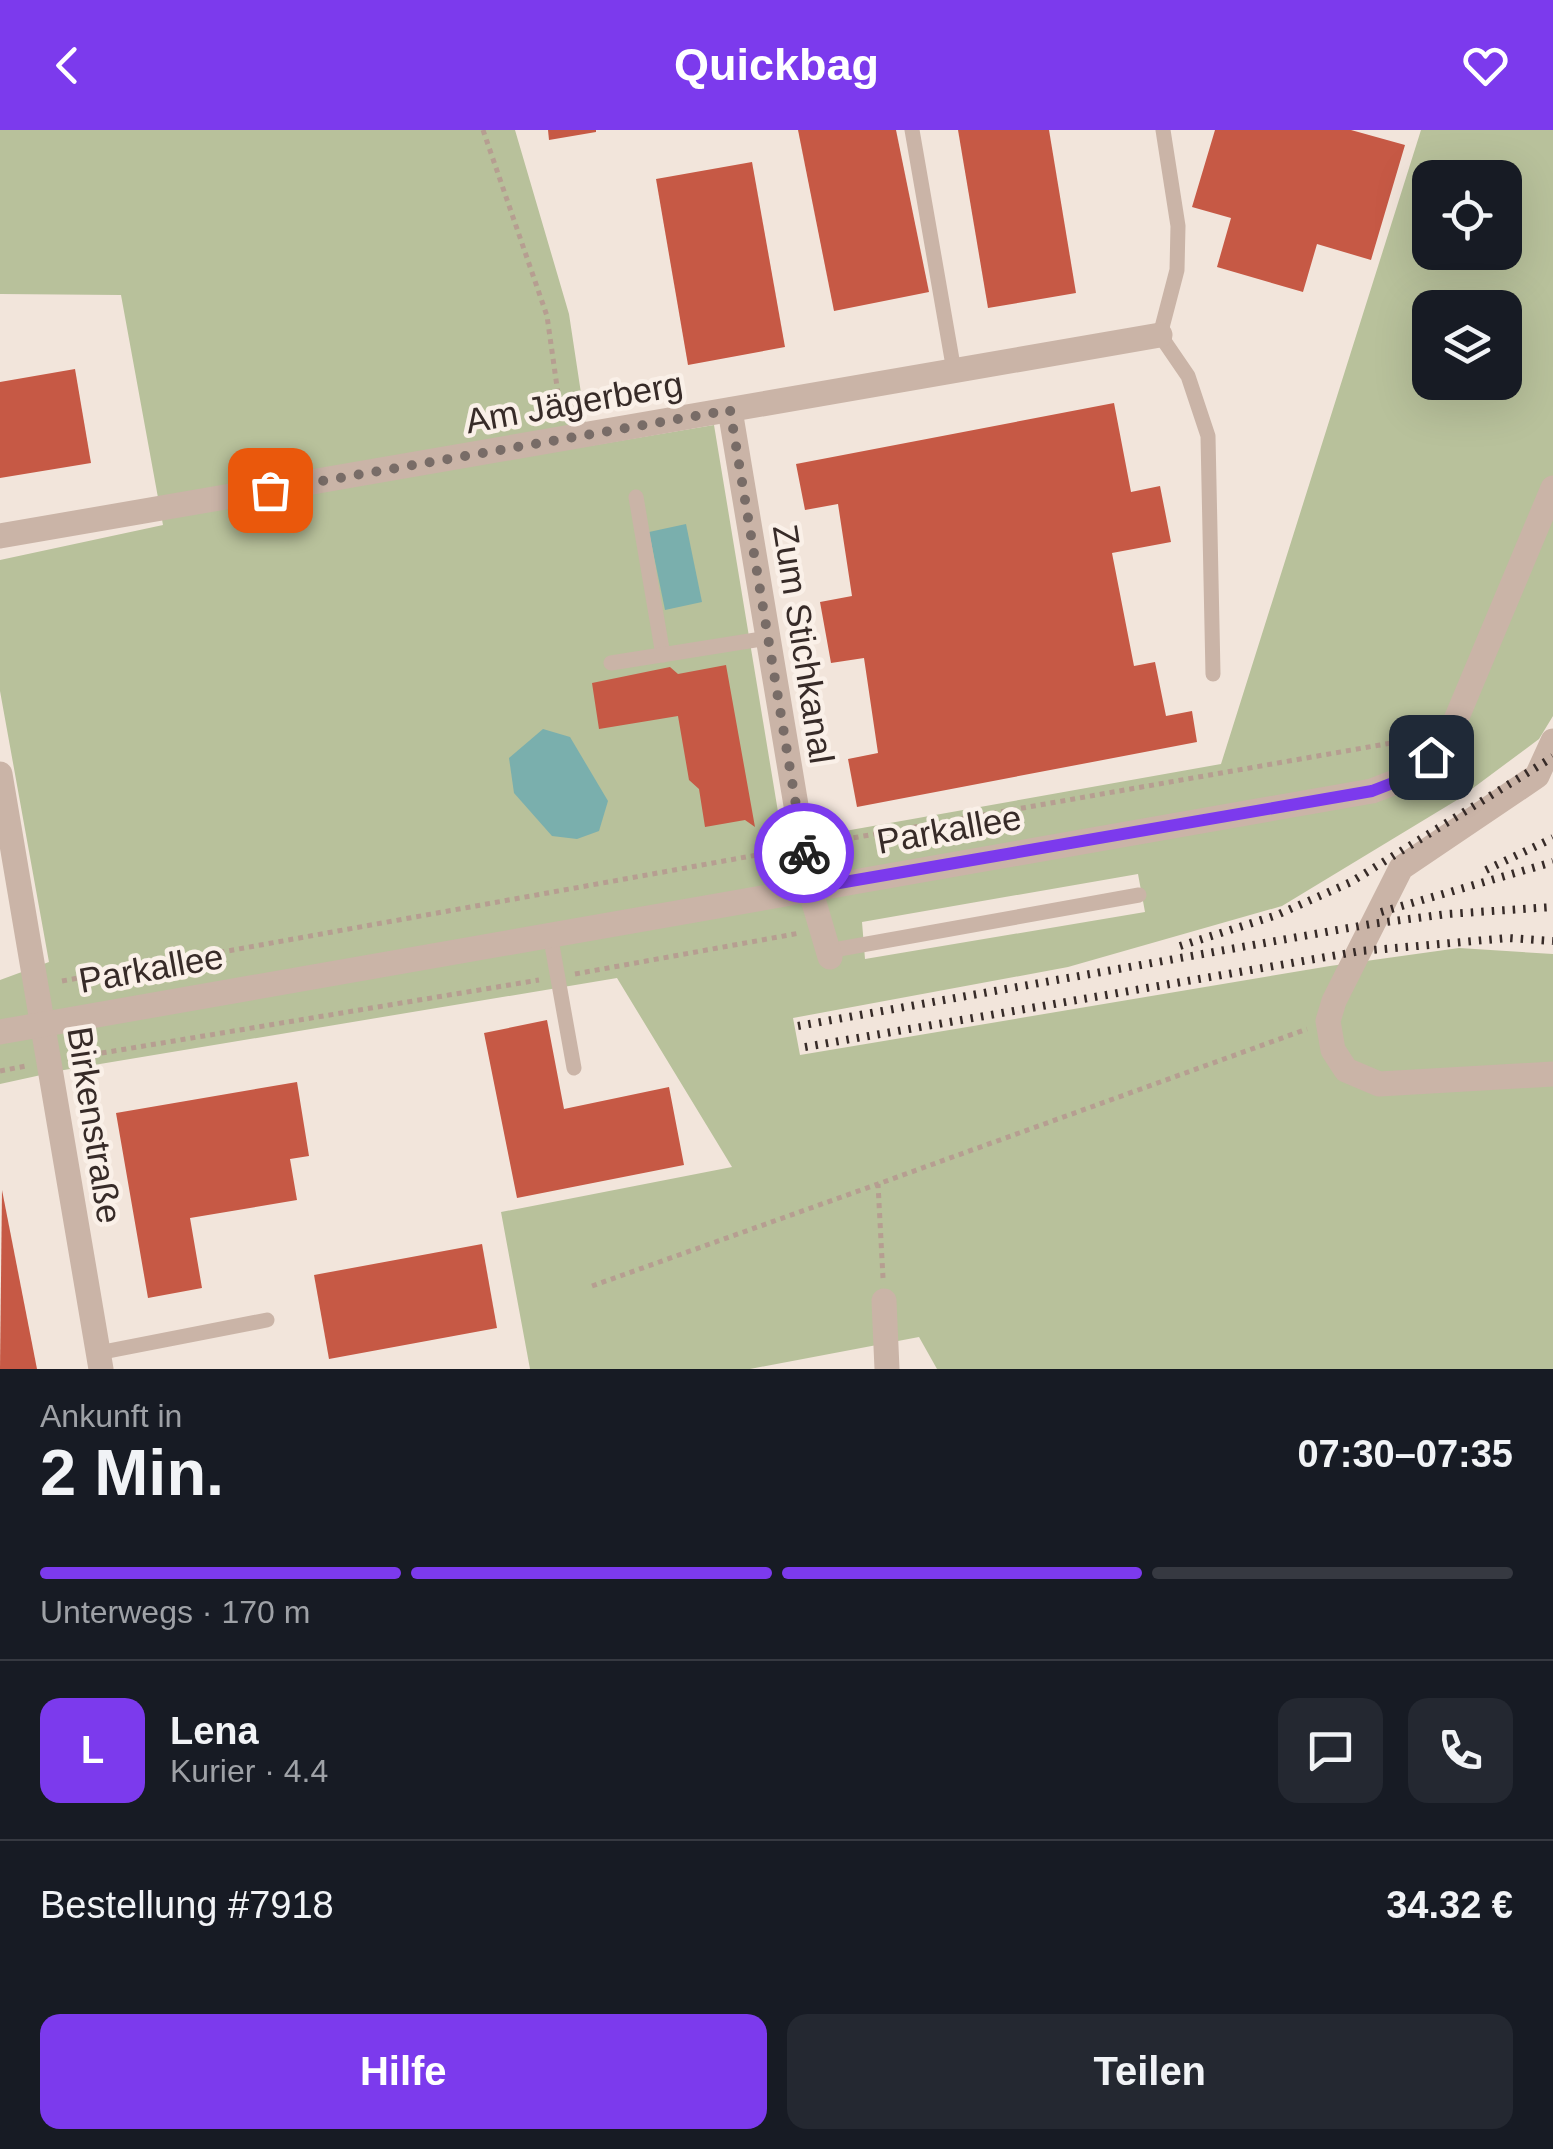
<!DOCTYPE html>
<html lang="de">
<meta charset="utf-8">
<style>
:root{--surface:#171b24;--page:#242831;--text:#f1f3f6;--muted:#9ea1a6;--line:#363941;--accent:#7c3aed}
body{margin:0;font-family:Arial,sans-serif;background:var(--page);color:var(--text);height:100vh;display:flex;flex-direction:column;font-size:38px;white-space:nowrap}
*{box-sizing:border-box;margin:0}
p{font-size:32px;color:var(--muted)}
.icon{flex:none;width:55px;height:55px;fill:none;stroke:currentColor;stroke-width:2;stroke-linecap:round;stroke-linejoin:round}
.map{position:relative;height:1239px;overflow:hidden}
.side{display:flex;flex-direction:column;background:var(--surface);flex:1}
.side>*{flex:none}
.tools{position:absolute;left:1412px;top:30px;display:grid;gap:20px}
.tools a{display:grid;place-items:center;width:110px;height:110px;border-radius:20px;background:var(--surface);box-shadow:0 10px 40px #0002;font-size:50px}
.pin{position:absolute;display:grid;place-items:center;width:85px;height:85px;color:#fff;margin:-42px;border-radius:20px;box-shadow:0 5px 15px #0006}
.courier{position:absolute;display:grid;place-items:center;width:100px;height:100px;margin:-50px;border:8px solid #7c3aed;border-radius:50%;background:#fff;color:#222;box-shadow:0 2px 12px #0007}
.head em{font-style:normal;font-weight:700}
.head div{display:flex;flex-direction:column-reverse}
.head{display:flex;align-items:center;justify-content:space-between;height:170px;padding:0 40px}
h1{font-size:65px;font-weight:700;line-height:75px}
.bar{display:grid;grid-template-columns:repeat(4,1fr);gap:15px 10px;align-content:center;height:120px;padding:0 40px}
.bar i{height:12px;border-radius:8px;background:var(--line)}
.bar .selected{background:var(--accent)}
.bar p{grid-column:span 4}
.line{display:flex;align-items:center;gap:25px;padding:0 40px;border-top:2px solid var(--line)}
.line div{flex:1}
.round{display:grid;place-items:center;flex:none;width:105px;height:105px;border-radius:20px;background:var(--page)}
.primary-button{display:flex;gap:20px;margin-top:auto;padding:20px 40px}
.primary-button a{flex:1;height:115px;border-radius:20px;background:var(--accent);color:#fff;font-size:40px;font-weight:700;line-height:115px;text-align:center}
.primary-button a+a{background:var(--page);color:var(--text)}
header{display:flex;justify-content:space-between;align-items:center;height:130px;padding:0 40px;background:var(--accent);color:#fff;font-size:45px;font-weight:700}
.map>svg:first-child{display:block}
.green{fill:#b8c19b;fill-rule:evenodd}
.water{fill:#7aafad}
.building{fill:#c65945}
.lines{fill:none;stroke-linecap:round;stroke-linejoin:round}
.path{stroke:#b69e91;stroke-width:5;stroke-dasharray:5 5;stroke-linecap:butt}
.service{stroke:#cab4a7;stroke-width:15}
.minor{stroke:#cab4a7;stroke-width:25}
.rail{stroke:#372b28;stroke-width:8;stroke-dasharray:2.5 8;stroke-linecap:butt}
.done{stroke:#786c67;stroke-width:10;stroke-dasharray:0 18}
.route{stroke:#7c3aed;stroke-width:12}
.labels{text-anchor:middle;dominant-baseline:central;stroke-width:9;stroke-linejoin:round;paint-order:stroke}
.street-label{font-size:35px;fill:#372b28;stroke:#faf0e8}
</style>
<header><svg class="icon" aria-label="back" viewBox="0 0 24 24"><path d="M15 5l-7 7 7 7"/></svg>Quickbag<svg class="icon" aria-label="heart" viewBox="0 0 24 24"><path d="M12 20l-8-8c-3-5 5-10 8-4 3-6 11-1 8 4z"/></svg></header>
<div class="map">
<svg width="1553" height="1239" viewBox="0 0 1553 1239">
<rect width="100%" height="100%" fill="#f2e5db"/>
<path class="green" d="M0 0H515L569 184 589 316 714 295 783 712 1221 634 1421 0H1553V586L1539 609 1457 670 1282 776 1068 837 793 888 800 925 1330 836 1459 818 1553 824V1239H937L919 1207 750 1239H530L501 1082 732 1037 617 848 64 940 0 954V850L49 832 0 561V430L163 395 121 165 0 164ZM1430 48H1505V122H1430ZM1430 178H1505V252H1430ZM1138 744 1145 782 865 829 862 792Z"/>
<g class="water">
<polygon points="686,394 702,472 665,480 649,402"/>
<polygon points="543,599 570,607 608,671 599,701 577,709 552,706 514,663 509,628"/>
</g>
<g class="building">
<polygon points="548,0 596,0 596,2 549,10"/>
<polygon points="798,0 896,0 929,162 834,181"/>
<polygon points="958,0 1049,0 1076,163 988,178"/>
<polygon points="1215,0 1351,0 1405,15 1371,130 1317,114 1303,162 1217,137 1231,88 1192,77"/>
<polygon points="752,32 785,217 688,235 656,49"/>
<polygon points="75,239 91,333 0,348 0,252"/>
<polygon points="1114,273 1131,362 1160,356 1171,412 1112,423 1134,536 1155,532 1166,586 1192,581 1197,612 857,677 848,629 878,623 864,528 831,533 820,472 852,466 838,374 805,380 796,334"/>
<polygon points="726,535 755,697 745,690 705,697 699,659 689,650 678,586 599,599 592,553 670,537 678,544"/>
<polygon points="547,890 564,979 669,957 684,1035 517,1068 484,903"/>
<polygon points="297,952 309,1026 290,1029 297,1070 190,1088 202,1158 148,1168 116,983"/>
<polygon points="2,1060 37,1239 0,1239"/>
<polygon points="482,1114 497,1198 329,1229 314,1145"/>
</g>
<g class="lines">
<g class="path">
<polyline points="483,0 547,186 561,285"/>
<polyline points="824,713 1414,609"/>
<polyline points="575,844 800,803"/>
<polyline points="62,851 779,721"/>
<polyline points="72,928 539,850"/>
<polyline points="0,941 26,936"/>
<polyline points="883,1148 878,1054 1307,899"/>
<polyline points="592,1156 878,1054"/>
</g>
<g class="service">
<polyline points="912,0 954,241"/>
<polyline points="1163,0 1178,96 1177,140 1160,205 1188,246 1208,306 1213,544"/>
<polyline points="636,367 663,525"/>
<polyline points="611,533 768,508"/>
<polyline points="550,804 574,938"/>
<polyline points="828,821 1139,765"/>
<polyline points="98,1223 267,1190"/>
</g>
<g class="minor">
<polyline points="730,280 810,759 830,827"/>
<polyline points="0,406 1160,205"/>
<polyline points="1553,611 1537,646 1401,738 1334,871 1328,891 1333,920 1346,940 1379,954 1553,944"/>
<polyline points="0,644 101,1239"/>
<polyline points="0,902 1372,661 1416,644 1447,611 1553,358"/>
<polyline points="884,1171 887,1239"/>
</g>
<g class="rail">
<polyline points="1486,740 1553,708"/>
<polyline points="1381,782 1553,732"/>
<polyline points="1180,816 1277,785 1351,752 1553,627"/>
<polyline points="798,896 1371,794 1447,784 1553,777"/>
<polyline points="805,917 1361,821 1508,808 1553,811"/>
</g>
</g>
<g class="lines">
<polyline class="done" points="270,360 730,280 804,723"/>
<polyline class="route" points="804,723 810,758 1372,661 1416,644 1431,627"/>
</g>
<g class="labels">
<g class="street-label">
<text transform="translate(574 272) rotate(-10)">Am Jägerberg</text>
<text transform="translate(804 514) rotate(81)">Zum Stichkanal</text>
<text transform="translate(949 699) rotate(-10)">Parkallee</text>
<text transform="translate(151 838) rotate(-10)">Parkallee</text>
<text transform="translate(95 995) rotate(81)">Birkenstraße</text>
</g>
</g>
</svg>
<div class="tools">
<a><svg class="icon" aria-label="locate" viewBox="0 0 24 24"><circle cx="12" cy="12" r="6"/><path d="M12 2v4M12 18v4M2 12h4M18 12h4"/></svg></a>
<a><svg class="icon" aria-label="layers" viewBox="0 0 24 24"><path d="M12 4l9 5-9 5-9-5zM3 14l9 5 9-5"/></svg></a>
</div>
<div class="pin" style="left:270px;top:360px;background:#ea580c"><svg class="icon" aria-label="bag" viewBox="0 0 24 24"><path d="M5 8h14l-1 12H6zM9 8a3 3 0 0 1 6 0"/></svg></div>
<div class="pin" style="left:1431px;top:627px;background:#1f2937"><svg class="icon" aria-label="home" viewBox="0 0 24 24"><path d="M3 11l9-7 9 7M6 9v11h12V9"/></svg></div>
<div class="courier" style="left:804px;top:723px"><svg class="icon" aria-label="bike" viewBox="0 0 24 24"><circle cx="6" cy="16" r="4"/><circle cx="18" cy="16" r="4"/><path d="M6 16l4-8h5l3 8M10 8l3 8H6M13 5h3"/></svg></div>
</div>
<section class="side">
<div class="head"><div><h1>2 Min.</h1><p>Ankunft in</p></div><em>07:30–07:35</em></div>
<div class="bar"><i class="selected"></i><i class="selected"></i><i class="selected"></i><i></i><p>Unterwegs · 170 m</p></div>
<div class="line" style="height:180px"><b class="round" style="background:var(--accent);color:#fff">L</b><div><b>Lena</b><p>Kurier · 4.4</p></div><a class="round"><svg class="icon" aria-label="chat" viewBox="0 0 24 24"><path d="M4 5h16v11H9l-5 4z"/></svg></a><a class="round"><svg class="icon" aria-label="phone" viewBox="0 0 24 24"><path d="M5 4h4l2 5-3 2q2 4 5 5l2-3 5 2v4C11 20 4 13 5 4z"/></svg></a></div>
<div class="line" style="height:130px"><div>Bestellung #7918</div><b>34.32 €</b></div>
<div class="primary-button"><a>Hilfe</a><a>Teilen</a></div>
</section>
